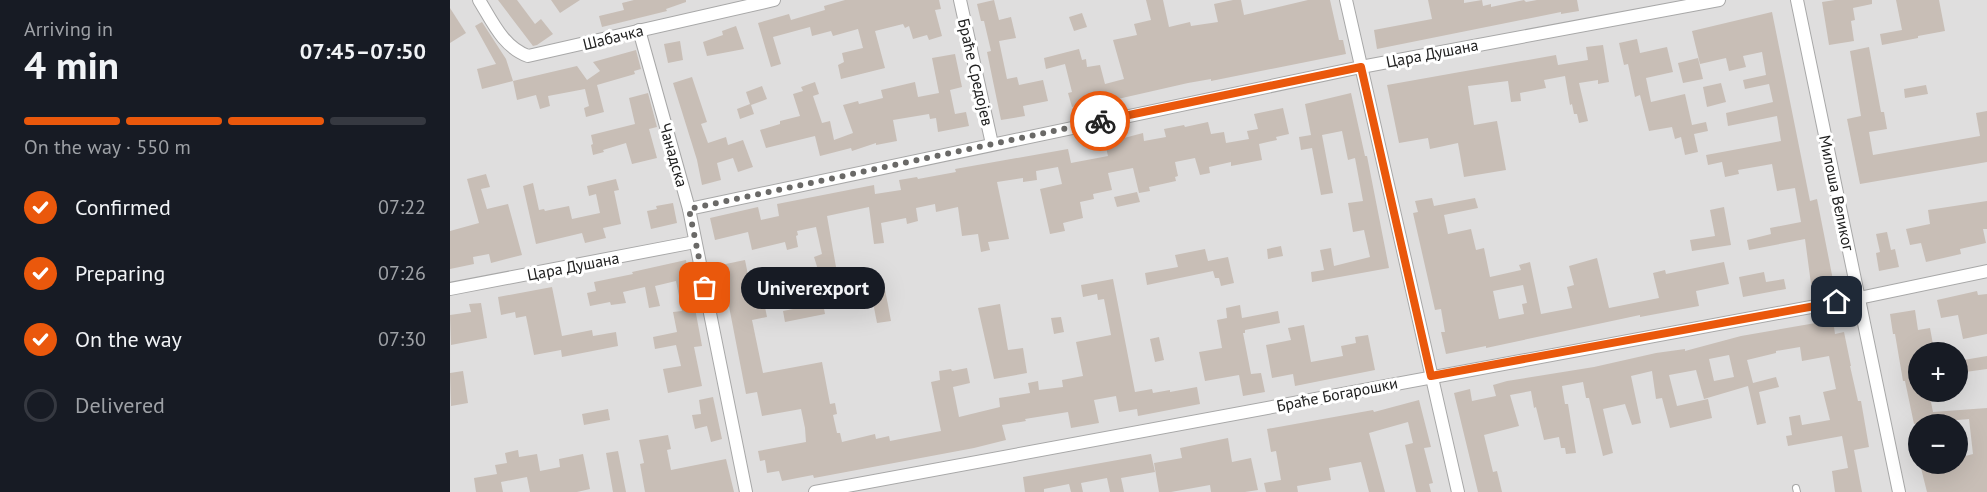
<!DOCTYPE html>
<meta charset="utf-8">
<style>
:root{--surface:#171b24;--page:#242831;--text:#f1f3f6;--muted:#9ea1a6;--line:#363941;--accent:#ea580c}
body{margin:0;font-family:"PT Sans",sans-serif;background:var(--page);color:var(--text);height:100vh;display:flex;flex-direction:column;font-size:22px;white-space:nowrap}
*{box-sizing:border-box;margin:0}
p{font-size:20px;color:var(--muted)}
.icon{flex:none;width:33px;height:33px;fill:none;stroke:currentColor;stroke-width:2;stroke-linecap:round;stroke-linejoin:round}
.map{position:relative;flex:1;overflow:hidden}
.side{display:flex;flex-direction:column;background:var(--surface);width:450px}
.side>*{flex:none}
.buttons{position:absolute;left:1458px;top:342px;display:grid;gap:12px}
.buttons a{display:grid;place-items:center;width:60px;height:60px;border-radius:50%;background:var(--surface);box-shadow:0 6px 24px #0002;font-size:30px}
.pin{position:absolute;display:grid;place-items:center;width:51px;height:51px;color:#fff;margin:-26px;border-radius:12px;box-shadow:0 3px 9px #0006}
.courier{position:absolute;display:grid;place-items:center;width:60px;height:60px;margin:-30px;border:4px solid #ea580c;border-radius:50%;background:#fff;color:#222;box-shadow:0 2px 8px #0007}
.bubble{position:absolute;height:42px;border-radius:21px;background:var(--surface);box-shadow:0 6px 24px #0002;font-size:20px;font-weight:600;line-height:42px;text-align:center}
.overview em{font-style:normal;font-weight:600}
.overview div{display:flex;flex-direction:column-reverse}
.overview{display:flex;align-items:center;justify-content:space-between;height:102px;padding:0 24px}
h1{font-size:39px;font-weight:600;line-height:45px}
.bar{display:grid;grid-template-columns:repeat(4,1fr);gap:9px 6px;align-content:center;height:72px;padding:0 24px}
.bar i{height:8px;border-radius:4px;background:var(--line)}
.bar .current{background:var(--accent)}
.bar p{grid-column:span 4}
ol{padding:0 24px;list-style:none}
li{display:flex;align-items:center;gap:18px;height:66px}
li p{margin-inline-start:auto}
li .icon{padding:6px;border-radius:50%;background:var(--accent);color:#fff;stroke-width:4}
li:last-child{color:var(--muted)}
li i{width:33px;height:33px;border:3px solid var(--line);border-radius:50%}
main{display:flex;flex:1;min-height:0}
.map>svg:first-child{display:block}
.residential{fill:#dfdede;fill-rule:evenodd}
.building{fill:#c8beb6;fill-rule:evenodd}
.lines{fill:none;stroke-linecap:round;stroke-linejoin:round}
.lane-casing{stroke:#a8a8a8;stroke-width:8}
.street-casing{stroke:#a8a8a8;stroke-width:14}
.lane{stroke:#fff;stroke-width:6}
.street{stroke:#fff;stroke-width:12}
.done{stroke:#6a6967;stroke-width:6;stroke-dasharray:0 10.8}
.route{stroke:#ea580c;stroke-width:8}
.labels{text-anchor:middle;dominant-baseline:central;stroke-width:6;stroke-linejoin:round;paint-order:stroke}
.street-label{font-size:16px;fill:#212121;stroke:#fff}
</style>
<main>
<section class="side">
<div class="overview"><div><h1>4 min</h1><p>Arriving in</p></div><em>07:45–07:50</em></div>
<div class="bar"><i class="current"></i><i class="current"></i><i class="current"></i><i></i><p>On the way · 550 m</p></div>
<ol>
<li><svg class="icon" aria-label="check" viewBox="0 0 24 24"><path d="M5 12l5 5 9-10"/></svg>Confirmed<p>07:22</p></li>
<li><svg class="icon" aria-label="check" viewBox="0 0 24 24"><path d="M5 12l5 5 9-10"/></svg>Preparing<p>07:26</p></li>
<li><svg class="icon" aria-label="check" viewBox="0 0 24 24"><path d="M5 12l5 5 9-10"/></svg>On the way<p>07:30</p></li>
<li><i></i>Delivered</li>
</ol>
</section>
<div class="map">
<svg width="1537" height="492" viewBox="0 0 1537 492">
<rect width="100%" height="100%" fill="#f2efe8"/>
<path class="residential" d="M0 0H1537V492H0ZM1468 352H1508V392H1468ZM1468 424H1508V464H1468Z"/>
<g class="building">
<polygon points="48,0 67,0 85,24 91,19 103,34 87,45 83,46"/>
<polygon points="101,0 130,0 110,13"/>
<polygon points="184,0 236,0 236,2 216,9 217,11 152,27 149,16 174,10 172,3"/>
<polygon points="395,0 489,0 491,9 485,10 492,36 479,40 477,35 463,39 459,26 455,28 453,24 425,31 435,68 391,79 388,65 394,62 392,53 413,48 408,29 383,36 381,31 362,36 360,27 323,37 331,64 321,67 308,23 339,14 341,20 375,10 374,6"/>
<polygon points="544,0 549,20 561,17 566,38 549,41 557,79 567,77 569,85 593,80 598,101 573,106 575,116 551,120 537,52 541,51 534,21 531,21 527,4"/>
<polygon points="696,0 713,0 719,27 740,22 741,26 768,22 764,4 783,0 791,0 794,15 858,0 880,0 889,40 893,40 896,54 761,81 761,79 738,83 659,101 658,98 622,107 618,93 622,92 615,64 596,69 594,58 629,49 632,60 636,59 637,67 650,65 655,84 674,79 663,40 687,35 684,24 701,20"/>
<polygon points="978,0 1014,0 1014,3 1032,0 1033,6 1041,4 1041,7 1074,0 1076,2 1087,0 1127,0 1129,11 1111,14 1111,12 927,49 924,30 982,19"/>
<polygon points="1385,0 1422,0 1422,4 1403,8 1405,20 1401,21 1404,41 1379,45 1372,2"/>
<polygon points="1446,0 1489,0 1495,31 1468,36 1468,38 1432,45 1430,34 1452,30"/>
<polygon points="0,8 16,33 0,43"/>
<polygon points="1322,12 1360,201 1367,199 1383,280 1361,284 1355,239 1299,250 1297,240 1321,234 1320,228 1351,222 1345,188 1327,191 1322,164 1288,170 1289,174 1275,177 1272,162 1258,165 1256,155 1331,141 1327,116 1278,126 1276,113 1323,102 1319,84 1295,89 1293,80 1316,75 1312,52 1293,56 1296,67 1279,71 1276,58 1250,64 1242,31"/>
<polygon points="632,13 637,27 624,31 619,17"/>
<polygon points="32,22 56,59 63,81 32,89 27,69 46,64 25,26"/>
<polygon points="286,26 294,49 257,56 253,42 273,35 272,31"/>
<polygon points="1187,39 1190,53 1217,47 1223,72 1196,78 1201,102 1235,94 1242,125 1256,122 1258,131 1244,134 1248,152 1235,155 1231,137 1225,139 1222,127 1199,131 1190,95 1185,97 1178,64 1174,65 1169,43"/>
<polygon points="230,41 233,60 218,63 214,44"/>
<polygon points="1153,45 1159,82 1148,84 1148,80 1129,83 1138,121 1129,123 1127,114 1124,114 1122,104 1120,105 1115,76 1094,80 1096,88 1070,93 1071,101 1061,102 1058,81 1018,86 1024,125 1047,121 1056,170 1014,177 1008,143 980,149 978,138 949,143 937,85 1106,55 1108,65 1138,60 1136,47"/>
<polygon points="1419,47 1431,112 1434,112 1437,129 1419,132 1423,155 1530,136 1526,113 1537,111 1537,162 1410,184 1397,119 1411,116 1400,51"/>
<polygon points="186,50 191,69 184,71 185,74 147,85 154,112 136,117 134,108 139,106 135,89 98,96 100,106 90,109 86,95 67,100 63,81 127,66 137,80 150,71 143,62"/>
<polygon points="505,54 512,87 500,90 505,114 516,112 519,126 488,132 486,118 480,119 479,114 443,120 447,141 426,145 426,143 402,151 401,148 370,156 365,136 316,148 310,130 330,124 330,121 350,116 343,94 353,91 351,87 365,82 369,94 363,96 372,123 380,121 384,140 403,133 393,105 408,101 409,104 433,98 431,90 465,82 468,97 489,93 482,58"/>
<polygon points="1248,58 1253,79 1233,83 1228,63"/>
<polygon points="242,77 257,122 251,124 258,143 276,137 278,145 293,140 303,167 288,172 283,158 267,163 271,180 252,185 247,160 223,83"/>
<polygon points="1271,83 1276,102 1257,107 1253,87"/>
<polygon points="1476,85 1478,94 1455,98 1454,89"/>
<polygon points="312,86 317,99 301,105 304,114 290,119 287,109 300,104 296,92"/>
<polygon points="198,93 207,127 199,129 207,158 182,164 176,143 153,150 154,152 143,155 141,145 143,144 141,135 185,124 179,98"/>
<polygon points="901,93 915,156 917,156 939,268 862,282 861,272 874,270 870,250 881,248 884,266 920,257 914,230 903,232 898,203 913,201 905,158 898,160 892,131 872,135 883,193 871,195 862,148 851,150 849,137 861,135 855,104"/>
<polygon points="833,108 839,134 826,137 827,140 809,144 812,160 781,166 781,162 759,167 760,173 750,175 745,158 725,162 728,176 725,177 726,181 699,187 700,191 689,193 683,168 658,173 662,190 643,194 644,199 630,202 633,218 613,223 615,231 600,234 590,189 612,184 608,167 586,171 587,180 573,182 573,178 547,182 559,239 538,242 540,250 531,252 528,234 512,236 508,207 486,212 485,204 466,208 468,221 457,224 456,218 431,223 434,243 424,244 419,207 377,216 386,267 369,273 364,257 372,254 366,227 347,231 348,235 346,236 348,247 337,250 335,242 302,250 298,232 265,240 260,218 308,207 311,220 329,216 327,204 424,185 425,194 451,190 449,180 467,177 468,179 506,172 505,169 618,149 621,163 658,156 655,143 693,133 694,141 716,137 714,129 734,125 735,127 758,122 761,134 774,132 776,143 799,139 797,131 808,129 804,114"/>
<polygon points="36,174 40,187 31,189 37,209 58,204 72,255 41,263 39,254 23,257 24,264 0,269 0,231 29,223 17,179"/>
<polygon points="166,179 169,190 164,191 171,224 153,228 156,238 135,243 132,233 86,244 73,186 83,183 89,210 94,209 95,211 119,206 122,219 150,213 146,194 139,196 137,186"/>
<polygon points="687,192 690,202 667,207 664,197"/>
<path d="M982 198 984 206 1025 198 1028 208 994 215 998 234 1021 229 1026 250 1034 248 1040 277 1071 270 1069 265 1080 262 1091 314 1122 308 1117 287 1124 285 1119 266 1147 258 1159 308 1209 298 1203 273 1215 270 1216 274 1274 262 1279 284 1246 291 1249 306 1190 317V315L1036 348V346L996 354 991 332H995L991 309 985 310 963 213 968 212 965 201ZM1073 285 1077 303 1072 304 1074 314 1049 319 1043 291Z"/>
<polygon points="1537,201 1537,229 1533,229 1536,243 1510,249 1511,254 1476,262 1471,243 1460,245 1456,229 1480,224 1478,210"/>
<polygon points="223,203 227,223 201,229 197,211 207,209 206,206"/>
<polygon points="1274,207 1281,245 1242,251 1240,240 1265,236 1260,210"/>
<polygon points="1437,232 1441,250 1445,249 1449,267 1429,271 1426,253 1430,252 1426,234"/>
<polygon points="831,246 833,256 818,259 817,249"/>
<polygon points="755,249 758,261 778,257 784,283 771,286 769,278 765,278 763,271 697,285 695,273 728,267 725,255"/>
<polygon points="236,260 252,346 244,347 252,386 218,393 213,369 231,366 226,345 205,349 203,337 227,332 223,312 232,311 226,281 205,286 210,306 199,308 195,287 173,292 176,303 161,305 160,302 140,306 137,293 146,291 144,282 183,274 182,272"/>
<polygon points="295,260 299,280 304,279 308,303 314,302 317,317 302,320 313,373 372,362 380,404 385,403 387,414 383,415 387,433 390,433 392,442 425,434 426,439 439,436 440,441 491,431 481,382 490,380 489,371 501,369 502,371 517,368 520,383 503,387 509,417 550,407 549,398 580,393 578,383 588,381 589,390 613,387 612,380 633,376 626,342 661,335 654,299 648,300 647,294 633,297 631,285 663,279 685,392 702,389 703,393 720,390 720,392 747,387 750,404 688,416 687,409 669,412 666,396 644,400 649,423 621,428 618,412 575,419 576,421 552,425 556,440 524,448 364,478 363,475 332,481 329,471 317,473 315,460 310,461 308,451 356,442 355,428 351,409 312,416 307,392 296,394 271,265"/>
<polygon points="1314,272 1316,282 1334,279 1336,289 1293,297 1289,277"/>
<polygon points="434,284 441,321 427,323 420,287"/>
<polygon points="102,287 112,336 142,330 143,336 166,332 168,346 112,357 111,350 84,355 76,316 66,318 65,312 51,315 48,297"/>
<polygon points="1527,291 1528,295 1537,294 1537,334 1513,339 1508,315 1491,318 1487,300"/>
<polygon points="31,303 37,338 1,345 0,315 21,312 19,304"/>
<polygon points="373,303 375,314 335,322 333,311"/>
<polygon points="550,304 558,350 573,348 577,373 544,379 528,308"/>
<polygon points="790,305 792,318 828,311 830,323 795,330 795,333 793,333 801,374 811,373 815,392 793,396 789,375 755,381 749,352 772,348 767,320 777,318 776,308"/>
<polygon points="1465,310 1468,330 1480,328 1484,350 1468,352 1468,392 1479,392 1483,412 1537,408 1537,492 1477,492 1470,464 1508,464 1508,458 1523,454 1519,419 1464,424 1455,381 1453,381 1445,334 1443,334 1440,314"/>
<polygon points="611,317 614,332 604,334 601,318"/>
<path d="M1383 320 1385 334 1394 332 1401 366H1400L1408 401H1411L1419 447 1404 450 1412 492H1385L1382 471 1398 468 1392 436 1338 446 1336 436 1342 435 1339 417 1350 415 1352 425 1380 420 1373 392 1386 389 1379 356 1352 361 1350 347 1326 351V353L1297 360 1303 383 1326 377 1329 387 1309 392 1316 423 1307 425 1298 386 1254 399 1246 370 1219 375 1227 406 1258 399 1262 418 1220 428 1212 398 1206 399 1202 371 1181 376 1191 423 1182 425 1175 404 1153 409 1163 453 1153 456 1139 398H1136L1133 382 1112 386 1115 404H1118L1126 453 1116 454 1115 448H1111L1109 437 1094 440 1086 407 1084 408 1081 391 1060 395 1069 426 1034 435 1043 472 1047 471 1052 492H1028L1004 393 1020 389 1022 401 1046 396 1043 385 1057 381 1144 367 1206 353 1235 349V351L1291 336ZM1279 355 1284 377 1264 381 1259 359Z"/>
<polygon points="854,325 861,362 893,356 891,346 906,343 905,337 918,335 925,370 845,386 843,374 822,378 816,345 841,340 838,328"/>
<polygon points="709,337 714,360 705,362 700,339"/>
<polygon points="1537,356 1537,369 1508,373 1508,361"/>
<polygon points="13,371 18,403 1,406 0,373"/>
<polygon points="263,397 272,439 261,442 257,426 245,429 242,415 251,414 249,400"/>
<polygon points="969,400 981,447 974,448 983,483 979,484 981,492 966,492 955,445 963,443 958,422 919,433 935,492 919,492 911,462 879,468 881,480 847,486 848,492 816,492 814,483 831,480 826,451 821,452 817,429 923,410 924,412"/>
<polygon points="158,409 160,420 134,425 132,414"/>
<polygon points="218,435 221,449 217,450 221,470 276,459 284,492 195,492 190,464 194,463 189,440"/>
<polygon points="778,438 782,462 801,458 808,490 795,492 761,492 760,485 721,492 709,492 704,463 732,458 730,448"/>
<polygon points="68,450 69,457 87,454 90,471 110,467 109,459 133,454 140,489 127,492 80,492 77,477 51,482 53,492 26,492 24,478 47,474 45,465 57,463 55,453"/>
<polygon points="168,451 176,492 163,492 156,453"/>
<polygon points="701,454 705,472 671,478 674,492 660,492 657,478 631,483 633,492 621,492 619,484 594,489 594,492 575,492 573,477"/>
</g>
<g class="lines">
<g class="lane-casing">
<polyline id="lane" points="1346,488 1347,492"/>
</g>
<g class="street-casing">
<g id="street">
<path d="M29 0C42 21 53 47 78 56L324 0"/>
<polyline points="510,0 542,144"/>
<polyline points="896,0 1008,492"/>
<polyline points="1347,0 1449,492"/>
<polyline points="189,30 239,209 296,492"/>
<polyline points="239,209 911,67 1269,0"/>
<polyline points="0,289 245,242"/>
<polyline points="365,492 1409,298 1537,271"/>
</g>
</g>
<use href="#lane" class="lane"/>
<use href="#street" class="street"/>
</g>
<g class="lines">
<polyline class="done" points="255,288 239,209 650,121"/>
<polyline class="route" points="650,121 911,67 981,376 1387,302"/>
</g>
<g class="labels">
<g class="street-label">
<text transform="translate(163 37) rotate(-14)">Шабачка</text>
<text transform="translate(982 53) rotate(-11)">Цара Душана</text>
<text transform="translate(526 72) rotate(77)">Браће Средојев</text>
<text transform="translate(224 155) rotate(74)">Чанадска</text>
<text transform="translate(1387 193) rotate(78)">Милоша Великог</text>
<text transform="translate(123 266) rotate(-11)">Цара Душана</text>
<text transform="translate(887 394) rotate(-11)">Браће Богарошки</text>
</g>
</g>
</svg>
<div class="buttons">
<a>+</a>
<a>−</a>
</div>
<div class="pin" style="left:255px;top:288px;background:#ea580c"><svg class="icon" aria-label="bag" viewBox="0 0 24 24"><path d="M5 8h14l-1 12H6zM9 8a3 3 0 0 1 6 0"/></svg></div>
<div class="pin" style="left:1387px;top:302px;background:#1f2937"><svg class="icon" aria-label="home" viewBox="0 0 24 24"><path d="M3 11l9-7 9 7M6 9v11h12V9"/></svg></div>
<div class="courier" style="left:650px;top:121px"><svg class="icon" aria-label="bike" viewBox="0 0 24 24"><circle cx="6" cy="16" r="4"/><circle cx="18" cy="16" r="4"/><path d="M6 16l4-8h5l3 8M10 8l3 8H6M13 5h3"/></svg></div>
<div class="bubble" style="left:291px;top:267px;width:144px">Univerexport</div>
</div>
</main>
